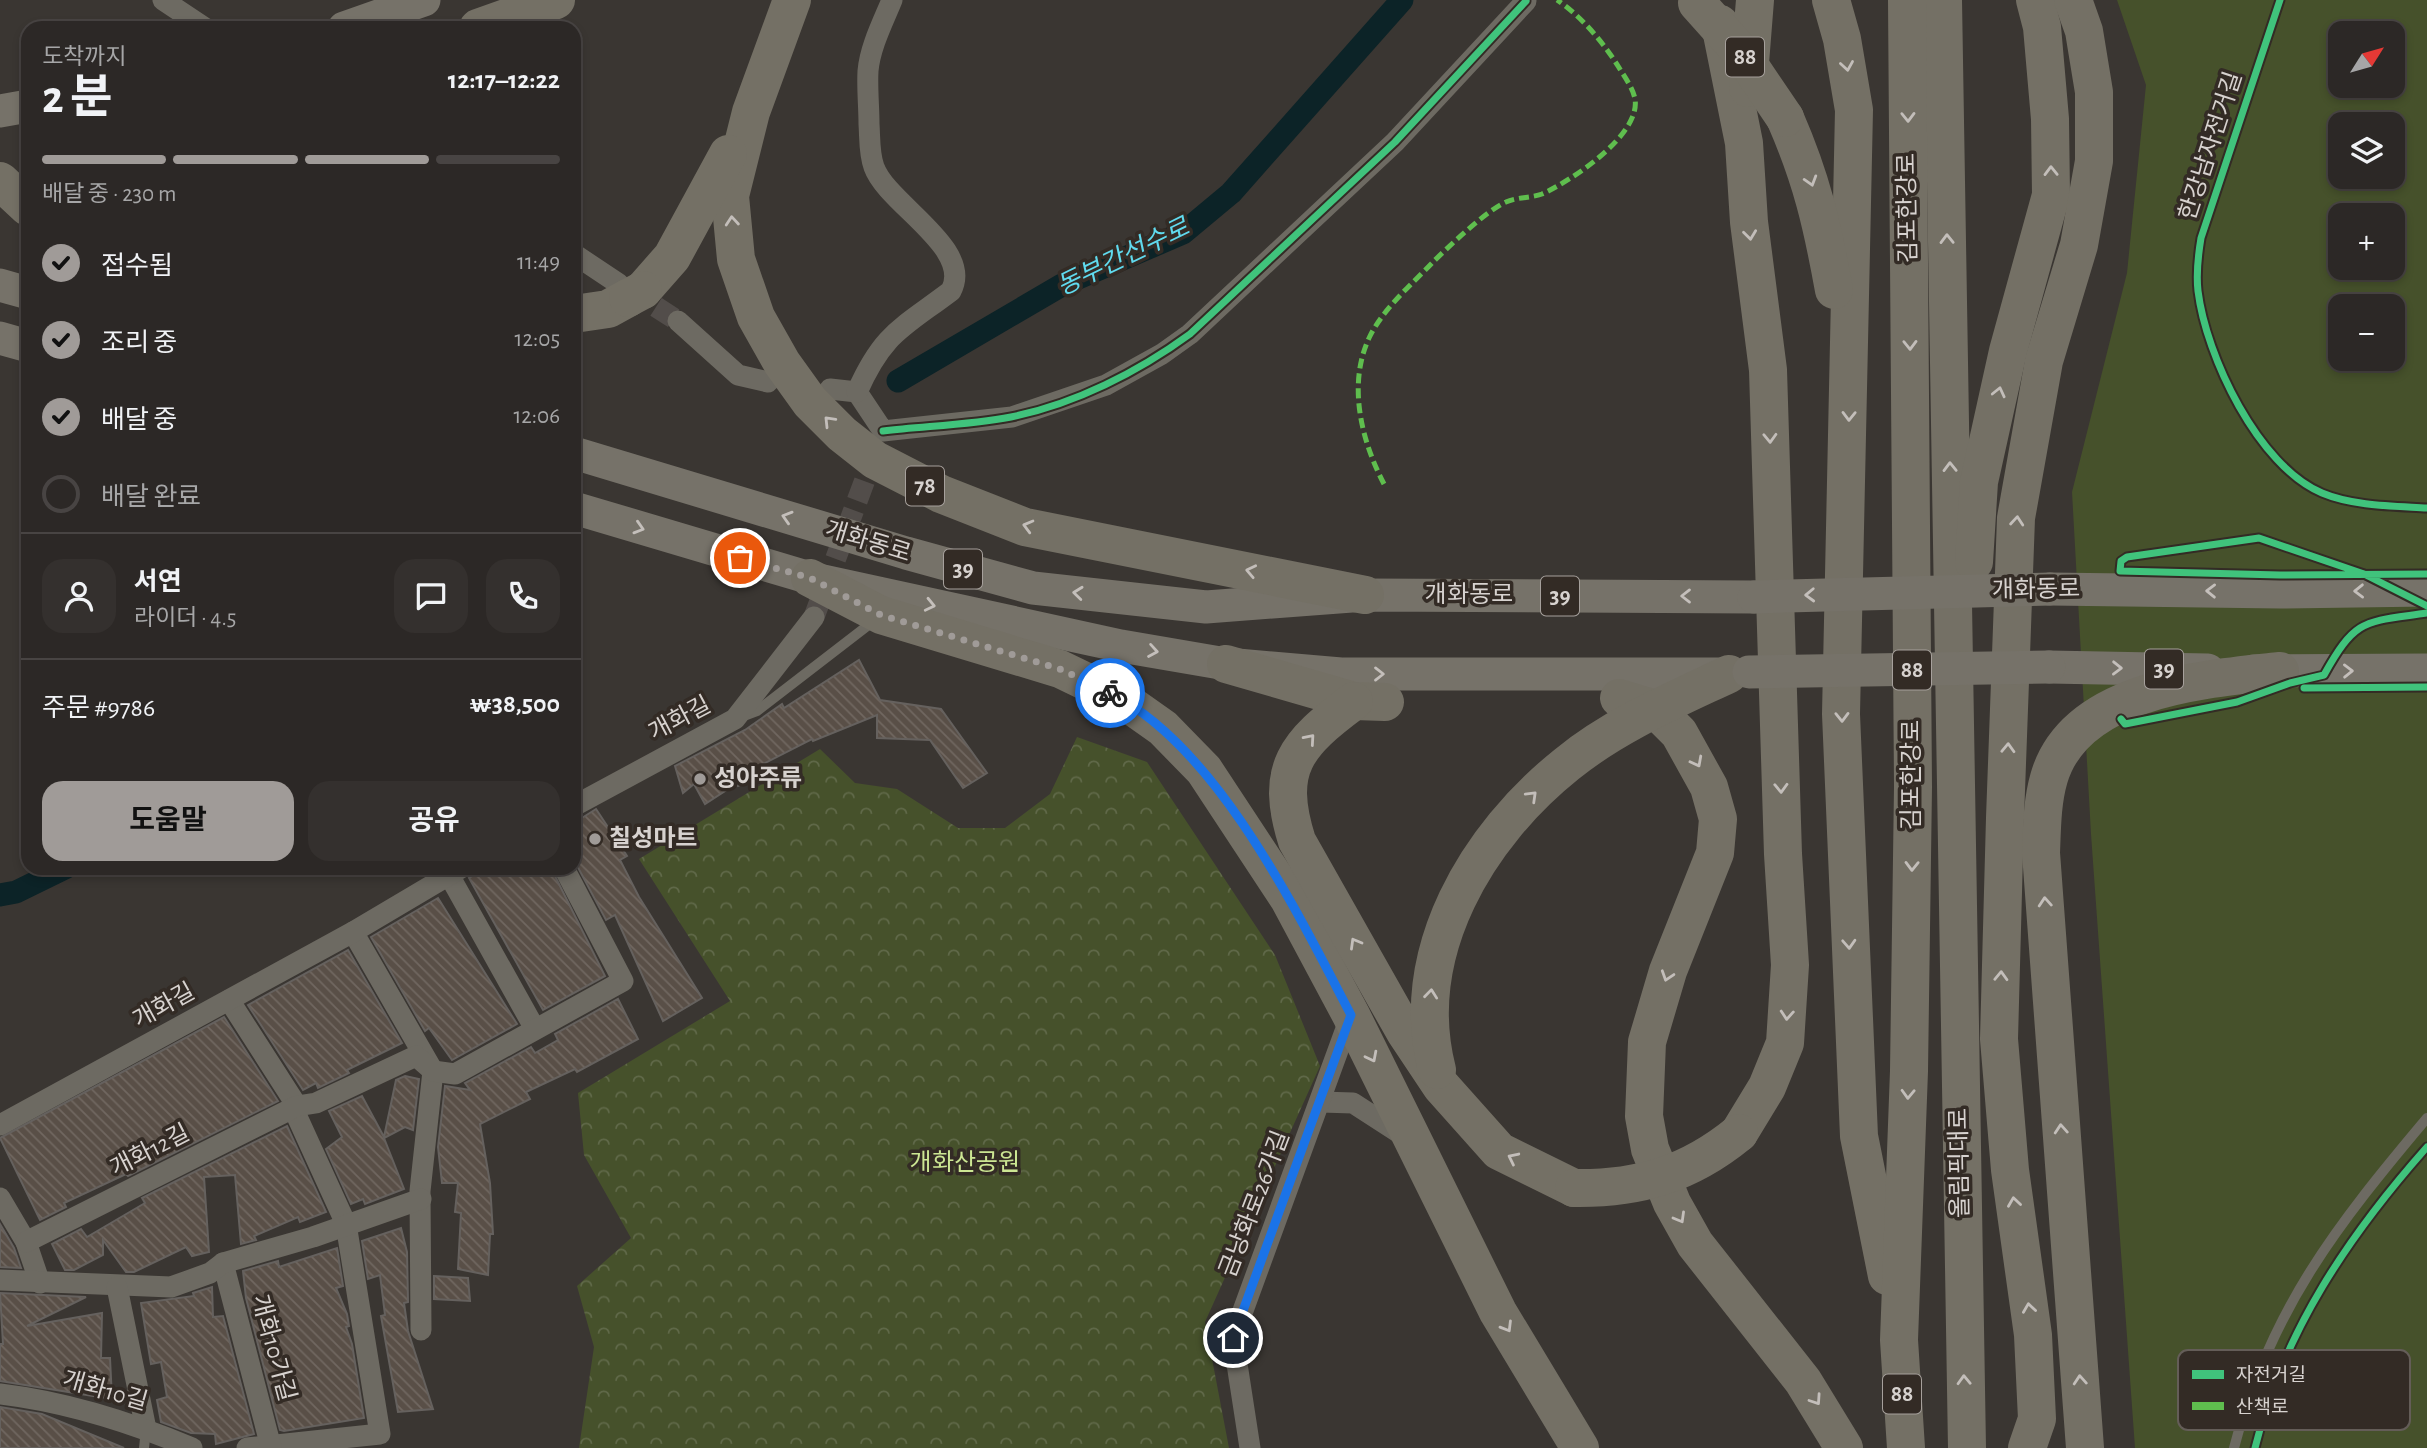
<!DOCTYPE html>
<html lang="ko">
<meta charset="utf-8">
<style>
:root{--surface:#2c2826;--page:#34302e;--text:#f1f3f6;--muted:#a6a6a7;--line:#484443;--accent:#a09b98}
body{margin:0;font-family:"Alegreya Sans","Noto Sans KR",sans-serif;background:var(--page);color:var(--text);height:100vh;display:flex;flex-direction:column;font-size:26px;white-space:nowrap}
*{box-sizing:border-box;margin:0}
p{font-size:23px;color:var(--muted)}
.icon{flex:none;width:38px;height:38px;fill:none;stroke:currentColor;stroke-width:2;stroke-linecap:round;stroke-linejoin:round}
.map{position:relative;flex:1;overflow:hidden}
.drawer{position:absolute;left:21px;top:21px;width:560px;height:854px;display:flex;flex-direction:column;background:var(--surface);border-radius:21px;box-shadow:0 4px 10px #0003,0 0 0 2px var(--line)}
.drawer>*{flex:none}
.needle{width:46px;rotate:53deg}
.fabs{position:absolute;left:2328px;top:21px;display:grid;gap:14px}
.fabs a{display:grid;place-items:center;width:77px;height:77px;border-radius:14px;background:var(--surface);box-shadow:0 4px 10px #0003,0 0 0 2px var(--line);font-size:35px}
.pin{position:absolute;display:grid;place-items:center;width:60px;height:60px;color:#fff;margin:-30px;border:4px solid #fff;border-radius:50%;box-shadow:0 2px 7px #0007}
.courier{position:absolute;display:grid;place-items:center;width:70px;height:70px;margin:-35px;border:5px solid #1a73e8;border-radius:50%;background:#fff;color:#222;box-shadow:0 2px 9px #0007}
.overview em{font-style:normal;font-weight:700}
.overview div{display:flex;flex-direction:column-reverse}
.overview{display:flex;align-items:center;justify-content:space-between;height:119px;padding:0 21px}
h1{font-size:46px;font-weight:700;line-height:52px}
.bar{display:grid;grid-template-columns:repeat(4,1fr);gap:10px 7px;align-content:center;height:84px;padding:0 21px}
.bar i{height:9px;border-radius:5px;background:var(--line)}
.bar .on{background:var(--accent)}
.bar p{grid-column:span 4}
.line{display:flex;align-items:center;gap:18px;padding:0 21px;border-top:2px solid var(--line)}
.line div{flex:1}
.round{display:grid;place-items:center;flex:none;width:74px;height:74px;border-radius:21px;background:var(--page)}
ol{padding:0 21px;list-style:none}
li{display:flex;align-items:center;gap:21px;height:77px}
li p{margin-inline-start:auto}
li .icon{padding:7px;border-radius:50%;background:var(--accent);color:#111;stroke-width:4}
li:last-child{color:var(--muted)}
li i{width:38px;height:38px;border:4px solid var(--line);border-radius:50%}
.primary-button{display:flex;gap:14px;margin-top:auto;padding:14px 21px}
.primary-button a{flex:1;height:80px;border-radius:21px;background:var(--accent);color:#111;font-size:28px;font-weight:700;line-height:80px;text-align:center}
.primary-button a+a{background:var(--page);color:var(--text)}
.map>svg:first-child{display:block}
.green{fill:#46512b;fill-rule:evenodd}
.forest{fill:url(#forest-crowns)}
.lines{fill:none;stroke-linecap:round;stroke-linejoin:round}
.canal{stroke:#0c2327;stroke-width:23}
.building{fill:url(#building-back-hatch);stroke:#65615e;stroke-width:2}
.street-tunnel{stroke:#524d4a;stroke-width:21;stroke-dasharray:21 10;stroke-linecap:butt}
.lane{stroke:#6d6a62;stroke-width:10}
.street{stroke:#6d6a62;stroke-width:21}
.primary{stroke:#767269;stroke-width:33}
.highway{stroke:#747065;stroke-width:38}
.primary-bridge{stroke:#767269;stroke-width:33}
.highway-bridge{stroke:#747065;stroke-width:38}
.quiet{stroke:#5fbe4e;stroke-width:5;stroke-dasharray:10 5;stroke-linecap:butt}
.cycleway-casing{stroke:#332b25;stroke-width:11}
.cycleway{stroke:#40c37c;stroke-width:7}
.oneway{stroke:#c3beba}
.oneway2{stroke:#c4bfbb}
.done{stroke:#a09b98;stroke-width:7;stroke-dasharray:0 12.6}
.route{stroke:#1a73e8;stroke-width:9}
.poi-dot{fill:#a09b98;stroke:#332b25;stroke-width:2.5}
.labels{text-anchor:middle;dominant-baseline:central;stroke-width:7;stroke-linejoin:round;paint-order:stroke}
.shield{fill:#332b25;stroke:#a6a09c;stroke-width:2}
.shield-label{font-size:23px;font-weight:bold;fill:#d7d2cf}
.street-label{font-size:24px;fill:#d7d2cf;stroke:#332b25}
.poi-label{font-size:24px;font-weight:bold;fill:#d7d2cf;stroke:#332b25;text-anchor:start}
.park-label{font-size:24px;fill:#cce693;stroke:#332b25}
.water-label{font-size:26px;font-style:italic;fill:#60daee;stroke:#332b25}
.key{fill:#332b25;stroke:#645d58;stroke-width:2}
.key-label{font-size:19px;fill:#d7d2cf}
</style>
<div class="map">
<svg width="2427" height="1448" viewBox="0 0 2427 1448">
<defs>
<pattern id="forest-crowns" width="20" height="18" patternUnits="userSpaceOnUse" patternTransform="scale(1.75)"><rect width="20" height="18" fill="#46512b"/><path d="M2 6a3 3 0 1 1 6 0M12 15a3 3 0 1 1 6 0" fill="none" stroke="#606949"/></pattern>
<pattern id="building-back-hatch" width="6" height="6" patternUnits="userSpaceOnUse" patternTransform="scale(1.75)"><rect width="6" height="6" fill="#594f47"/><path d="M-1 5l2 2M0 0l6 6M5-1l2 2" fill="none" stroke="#706760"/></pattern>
</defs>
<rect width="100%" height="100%" fill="#3a3632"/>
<path class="green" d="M2117 0H2427V1448H2135L2091 834 2072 492 2127 273 2146 85ZM2340 33H2392V86H2340ZM2340 124H2392V177H2340ZM2340 215H2392V268H2340ZM2340 306H2392V359H2340Z"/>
<polygon class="forest" points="1077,737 1147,762 1275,955 1320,1066 1205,1322 1229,1448 579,1448 594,1347 577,1286 631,1238 584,1155 578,1093 730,1001 639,859 820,749 855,783 897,789 958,828 1005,828 1050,794"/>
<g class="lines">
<g class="canal">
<polyline points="898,381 1062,285 1183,233 1231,193 1402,0"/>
<polyline points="0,895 16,892 65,868"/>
</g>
</g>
<g class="building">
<polygon points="859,660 880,700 941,709 987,773 963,788 930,740 877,738 877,715 813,741 812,739 763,764 767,771 738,786 736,784 705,804 694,784 683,793 675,766 745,730 782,704 784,708"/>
<polygon points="596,809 627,856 620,860 639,897 702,998 663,1021 615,915 606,920 574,860 574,823"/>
<polygon points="487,868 551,868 605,976 543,1010 469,878"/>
<polygon points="438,898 517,1024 452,1060 429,1028 425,1031 371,937"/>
<polygon points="348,950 402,1043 347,1070 349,1073 318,1088 316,1083 303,1090 248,1005"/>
<polygon points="618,999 638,1039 577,1072 575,1069 526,1092 530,1099 480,1124 490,1183 493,1234 490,1234 488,1275 458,1269 461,1213 455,1212 458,1183 442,1183 438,1147 445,1086 470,1090 465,1083 531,1047 535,1053 558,1040 555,1034"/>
<polygon points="224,1017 278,1101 128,1176 126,1174 64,1203 66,1207 40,1220 0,1138"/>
<polygon points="405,1076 419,1079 413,1130 405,1127 384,1138 404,1189 365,1204 363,1199 351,1204 326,1149 342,1137 329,1111 362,1096 384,1137 396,1080"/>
<polygon points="287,1126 326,1212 300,1222 298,1217 254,1236 256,1240 241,1244 235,1175 204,1177 209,1252 192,1256 186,1247 134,1272 126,1272 103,1240 103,1255 74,1270 65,1270 52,1244 81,1229 87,1237 145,1203 142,1198"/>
<polygon points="0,1224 14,1248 21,1268 0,1267"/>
<polygon points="401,1228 407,1252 408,1302 404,1303 408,1331 433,1409 398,1412 381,1316 385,1315 380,1275 368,1279 362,1241"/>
<polygon points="337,1248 343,1286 336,1288 347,1314 349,1326 346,1327 352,1344 364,1418 284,1431 280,1430 246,1298 243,1271 278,1261 279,1267"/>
<polygon points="434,1276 468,1278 470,1301 434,1299"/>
<polygon points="212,1287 213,1317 223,1316 254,1434 216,1444 215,1434 191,1433 161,1422 157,1400 167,1397 161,1362 151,1364 141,1303 194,1296 193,1293"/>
<polygon points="0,1293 86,1297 27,1326 102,1313 101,1358 110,1358 112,1399 0,1381 0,1344 3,1344"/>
<polygon points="0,1407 42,1414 124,1448 0,1448"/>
</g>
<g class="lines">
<g class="street-tunnel">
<polyline points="630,290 678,321"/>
<polyline points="814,617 876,450"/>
</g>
<g class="lane">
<polyline points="741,717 757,711 875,620"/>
<polyline points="144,1448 146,1429"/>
<path d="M2234 1448C2270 1310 2337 1225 2427 1118"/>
</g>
<g class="street">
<polyline points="163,0 205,28"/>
<polyline points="574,254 619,284"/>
<polyline points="678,321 738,375 768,382"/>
<polyline points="830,389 857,392 883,431 1012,417 1106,385 1162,354 1190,334 1395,142 1526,1"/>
<path d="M857 392C883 333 902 328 951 291 974 248 887 204 874 167 869 154 870 138 869 124 869 107 867 88 868 71 870 47 883 22 892 0"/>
<polyline points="574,806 735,719 814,617"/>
<polyline points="449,875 535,1029"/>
<polyline points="353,932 433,1071 420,1191 421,1330"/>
<polyline points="229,1000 297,1106 294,1110 346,1224 380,1434 247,1448"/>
<polyline points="1321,1102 1353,1103 1404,1136"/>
<polyline points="0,1125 353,932 461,868"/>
<polyline points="0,1198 26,1242 40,1283"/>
<polyline points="26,1242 297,1106 316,1103 416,1056 433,1071 455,1074 623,981 564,868"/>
<polyline points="223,1263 271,1447"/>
<polyline points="0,1280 171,1287 210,1273 223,1263 313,1237 421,1199"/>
<polyline points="117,1287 146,1429"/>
<path d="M0 1394C67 1402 130 1422 192 1448"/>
<polyline points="1250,1448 1233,1338 1351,1015"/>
</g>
<g class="primary">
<polyline points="344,28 424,0"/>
<polyline points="0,111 28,106"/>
<polyline points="0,285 28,293"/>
<polyline points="0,338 28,346"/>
<polyline points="574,453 906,553 1033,588 1206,607 1365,595 1754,597"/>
<polyline points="574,508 810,578 1121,646 1226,664 1341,674 1728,674"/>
<polyline points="2050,589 2280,592 2427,590"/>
<polyline points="2049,667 2208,670"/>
<polyline points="2254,671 2427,670"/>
</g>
<g class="highway">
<polyline points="792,0 751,112 730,196 736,259 756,317 782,363 810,402 842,434 875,460 941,494 1025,527 1365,595"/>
<polyline points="1831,0 1842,39 1854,110 1841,714 1859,1136 1887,1276"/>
<polyline points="1943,0 1967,1448"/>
<polyline points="1720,24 1744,143 1749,222 1768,370 1783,854 1790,965 1785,1043 1767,1087 1739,1133"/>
<polyline points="478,28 556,0"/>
<polyline points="1748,88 1755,0"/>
<path d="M1785 118C1812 180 1822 224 1834 290"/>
<polyline points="0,181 28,207"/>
<polyline points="643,290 672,257 728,154"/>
<polyline points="574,314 608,309 628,298"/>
<polyline points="1974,562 1979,482 2008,351 2051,195 2050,119 2042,27 2035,0"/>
<polyline points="810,578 881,615 1060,669 1122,699 1163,728 1204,770 1289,899 1351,1015 1498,1312 1580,1448"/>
<polyline points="1226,664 1354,701 1385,702"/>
<polyline points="1619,698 1655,709 1679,733 1709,787 1718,819 1715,853 1668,971 1647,1042 1644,1116 1650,1149 1672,1203 1695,1244 1803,1381 1844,1448"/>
<path d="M1354 701C1296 744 1274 768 1297 841L1405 1032 1441 1086 1499 1151 1574 1188"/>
<path d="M1437 1070C1407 952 1477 836 1567 764 1615 725 1674 700 1729 674"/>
<polyline points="1906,1448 1899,1340 1909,1071 1913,787 1907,0"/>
<polyline points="2027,1448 2037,1419 2033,1335 2010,1170 1999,1039 2005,818 2016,518 2044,361 2079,245 2094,161 2094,92 2084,31 2073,0"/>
<path d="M2085 1448 2041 853C2042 828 2042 802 2049 778 2075 688 2205 679 2280 671"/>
</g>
<g class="primary-bridge">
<polyline points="1754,597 2050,589"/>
<polyline points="1749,672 2049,667"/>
</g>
<g class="highway-bridge">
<polyline points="1697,3 1739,50 1785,118"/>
<polyline points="628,298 643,290"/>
<path d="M1574 1188C1639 1189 1689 1174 1739 1133"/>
</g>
<path class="quiet" d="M1384 484C1361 440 1347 383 1370 336 1384 308 1411 285 1432 263 1447 248 1487 210 1506 202 1517 197 1531 198 1542 194 1571 181 1641 135 1635 99 1633 88 1624 76 1618 66 1603 42 1581 16 1557 0"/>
<g class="cycleway-casing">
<g id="cycleway">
<path d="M2280 0 2201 238C2198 256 2196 273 2198 291 2206 356 2258 466 2322 493 2353 506 2393 506 2427 508"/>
<path d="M883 431C925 426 969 425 1011 417 1075 404 1138 372 1190 334L1395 142 1526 1"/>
<polyline points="2427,574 2280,575 2120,571 2121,561 2127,557 2259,538 2364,574 2427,606"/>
<polyline points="2304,688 2427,687"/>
<path d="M2121 719 2125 724 2237 702 2290 683 2324 675C2356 617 2365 622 2427 613"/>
<path d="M2255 1448C2283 1332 2349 1235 2427 1147"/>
</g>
</g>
<use href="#cycleway" class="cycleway"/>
</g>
<defs><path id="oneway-chevron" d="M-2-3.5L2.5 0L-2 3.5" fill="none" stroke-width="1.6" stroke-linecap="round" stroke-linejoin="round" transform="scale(1.75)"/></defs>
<g class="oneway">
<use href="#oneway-chevron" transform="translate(1847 66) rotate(81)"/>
<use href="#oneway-chevron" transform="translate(1908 117) rotate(89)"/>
<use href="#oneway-chevron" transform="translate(2051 171) rotate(-91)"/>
<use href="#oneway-chevron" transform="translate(1811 181) rotate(73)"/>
<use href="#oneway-chevron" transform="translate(732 221) rotate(-95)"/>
<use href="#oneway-chevron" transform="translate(1750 235) rotate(83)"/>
<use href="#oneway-chevron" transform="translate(1947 239) rotate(-91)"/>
<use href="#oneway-chevron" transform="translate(1910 345) rotate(89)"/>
<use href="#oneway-chevron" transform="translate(1999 392) rotate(-77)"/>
<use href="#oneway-chevron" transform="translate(1849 416) rotate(91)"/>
<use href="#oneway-chevron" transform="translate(829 421) rotate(-134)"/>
<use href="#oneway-chevron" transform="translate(1770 438) rotate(88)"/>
<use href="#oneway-chevron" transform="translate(1950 467) rotate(-91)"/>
<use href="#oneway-chevron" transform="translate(2017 521) rotate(-85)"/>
<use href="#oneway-chevron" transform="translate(1028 526) rotate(-165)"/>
<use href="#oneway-chevron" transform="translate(1251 571) rotate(-168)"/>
<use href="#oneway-chevron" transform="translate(1842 717) rotate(89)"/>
<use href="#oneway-chevron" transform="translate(1310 739) rotate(-49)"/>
<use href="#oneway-chevron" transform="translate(2008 748) rotate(-88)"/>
<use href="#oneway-chevron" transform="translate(1697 762) rotate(62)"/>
<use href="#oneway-chevron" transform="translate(1781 788) rotate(88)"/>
<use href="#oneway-chevron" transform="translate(1532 796) rotate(-44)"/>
<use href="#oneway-chevron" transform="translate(1912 866) rotate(91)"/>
<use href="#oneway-chevron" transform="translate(2045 902) rotate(-94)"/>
<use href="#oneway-chevron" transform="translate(1355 943) rotate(-120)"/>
<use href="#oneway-chevron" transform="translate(1849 944) rotate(87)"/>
<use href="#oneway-chevron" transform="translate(1667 976) rotate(108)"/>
<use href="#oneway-chevron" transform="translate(2001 976) rotate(-88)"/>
<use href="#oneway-chevron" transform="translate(1431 994) rotate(-84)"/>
<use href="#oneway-chevron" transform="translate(1787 1015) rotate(94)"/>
<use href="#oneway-chevron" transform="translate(1372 1057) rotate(63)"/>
<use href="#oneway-chevron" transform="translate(1908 1094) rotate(92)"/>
<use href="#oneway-chevron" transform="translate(2061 1129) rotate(-94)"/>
<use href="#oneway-chevron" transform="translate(1513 1158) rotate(-154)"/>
<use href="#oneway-chevron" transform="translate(2014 1202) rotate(-98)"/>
<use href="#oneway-chevron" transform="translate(1680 1218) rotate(60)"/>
<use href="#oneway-chevron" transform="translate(2029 1308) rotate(-98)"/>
<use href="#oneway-chevron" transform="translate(1507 1327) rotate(59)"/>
<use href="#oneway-chevron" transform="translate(1964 1380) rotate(-92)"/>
<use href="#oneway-chevron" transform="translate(2080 1380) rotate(-94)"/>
<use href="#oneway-chevron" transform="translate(1816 1400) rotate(56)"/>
</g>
<g class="oneway2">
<use href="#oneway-chevron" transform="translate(787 517) rotate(-163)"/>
<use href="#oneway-chevron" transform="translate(639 528) rotate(17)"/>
<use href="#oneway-chevron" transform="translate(2211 591) rotate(-179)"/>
<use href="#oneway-chevron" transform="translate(2359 591) rotate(179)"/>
<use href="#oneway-chevron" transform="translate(1078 593) rotate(-174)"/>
<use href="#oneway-chevron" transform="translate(1810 595) rotate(178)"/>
<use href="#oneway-chevron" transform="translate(1686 596) rotate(-180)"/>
<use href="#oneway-chevron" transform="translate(930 605) rotate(13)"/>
<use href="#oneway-chevron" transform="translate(1153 651) rotate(10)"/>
<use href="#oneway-chevron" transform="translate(2117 668) rotate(1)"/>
<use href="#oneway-chevron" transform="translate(2348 671) rotate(-1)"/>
<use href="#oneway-chevron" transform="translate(1379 674)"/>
</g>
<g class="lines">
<polyline class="done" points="740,558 810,578 881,615 1060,669 1110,693"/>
<path class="route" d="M1110 693C1217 746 1297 912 1351 1015L1233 1338"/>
</g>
<g class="poi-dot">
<circle cx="700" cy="779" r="7"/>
<circle cx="595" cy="839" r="7"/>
</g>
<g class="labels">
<g class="shield">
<rect x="1726" y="37.5" width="38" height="39" rx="5"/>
<rect x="906" y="466.5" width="38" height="39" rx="5"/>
<rect x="944" y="549.5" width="38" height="39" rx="5"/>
<rect x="1541" y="576.5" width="38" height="39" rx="5"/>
<rect x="2145" y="649.5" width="38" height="39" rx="5"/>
<rect x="1893" y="650.5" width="38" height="39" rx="5"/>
<rect x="1883" y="1374.5" width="38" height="39" rx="5"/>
</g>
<g class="shield-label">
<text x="1745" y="57">88</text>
<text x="925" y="486">78</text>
<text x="963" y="569">39</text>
<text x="1560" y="596">39</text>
<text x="2164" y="669">39</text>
<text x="1912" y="670">88</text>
<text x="1902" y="1394">88</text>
</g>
<g class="street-label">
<text transform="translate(2211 146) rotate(-72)">한강남자전거길</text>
<text transform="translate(1908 208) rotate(-91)">김포한강로</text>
<text transform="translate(868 542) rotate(17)">개화동로</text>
<text transform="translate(2036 590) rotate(-1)">개화동로</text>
<text x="1469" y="595">개화동로</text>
<text transform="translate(680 719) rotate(-28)">개화길</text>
<text transform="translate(1912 775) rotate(-90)">김포한강로</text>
<text transform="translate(164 1006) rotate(-29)">개화길</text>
<text transform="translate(150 1151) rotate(-27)">개화12길</text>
<text transform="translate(1960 1163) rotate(-91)">올림픽대로</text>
<text transform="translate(1255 1204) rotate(-69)">금낭화로26가길</text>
<text transform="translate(273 1348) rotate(75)">개화10가길</text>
<text transform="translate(105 1391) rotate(16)">개화10길</text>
</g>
<g class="poi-label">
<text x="714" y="779">성아주류</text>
<text x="609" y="839">칠성마트</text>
</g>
<g class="park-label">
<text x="965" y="1163">개화산공원</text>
</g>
<g class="water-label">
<text transform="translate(1123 257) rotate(-26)">동부간선수로</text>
</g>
</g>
<rect x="2178" y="1350" width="232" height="80" rx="10" class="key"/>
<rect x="2192" y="1370" width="32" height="9" fill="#40c37c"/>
<rect x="2192" y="1402" width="32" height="8" fill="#5fbe4e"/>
<g class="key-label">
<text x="2236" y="1381">자전거길</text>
<text x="2236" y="1413">산책로</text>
</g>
</svg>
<div class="fabs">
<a><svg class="needle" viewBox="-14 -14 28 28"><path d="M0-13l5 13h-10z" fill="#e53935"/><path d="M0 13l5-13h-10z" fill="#a6a6a7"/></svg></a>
<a><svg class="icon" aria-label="layers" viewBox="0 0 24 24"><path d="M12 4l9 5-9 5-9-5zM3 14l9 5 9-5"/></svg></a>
<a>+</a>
<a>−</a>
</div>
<div class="pin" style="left:740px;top:558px;background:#ea580c"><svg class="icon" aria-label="bag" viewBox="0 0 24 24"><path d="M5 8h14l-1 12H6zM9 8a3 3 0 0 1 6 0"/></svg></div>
<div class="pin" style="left:1233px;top:1338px;background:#1f2937"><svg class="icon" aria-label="home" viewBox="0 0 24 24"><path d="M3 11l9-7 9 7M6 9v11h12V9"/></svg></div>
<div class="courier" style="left:1110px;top:693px"><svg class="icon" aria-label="bike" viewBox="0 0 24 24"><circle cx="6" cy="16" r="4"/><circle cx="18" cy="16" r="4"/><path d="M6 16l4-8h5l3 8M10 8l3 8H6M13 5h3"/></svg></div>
<section class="drawer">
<div class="overview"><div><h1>2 분</h1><p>도착까지</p></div><em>12:17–12:22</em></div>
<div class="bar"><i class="on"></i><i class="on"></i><i class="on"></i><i></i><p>배달 중 · 230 m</p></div>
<ol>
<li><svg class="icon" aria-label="check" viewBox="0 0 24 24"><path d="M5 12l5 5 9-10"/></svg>접수됨<p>11:49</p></li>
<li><svg class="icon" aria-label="check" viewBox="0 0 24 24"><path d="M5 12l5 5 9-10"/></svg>조리 중<p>12:05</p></li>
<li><svg class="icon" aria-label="check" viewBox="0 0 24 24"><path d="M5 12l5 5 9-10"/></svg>배달 중<p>12:06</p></li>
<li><i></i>배달 완료</li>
</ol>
<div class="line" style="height:126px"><a class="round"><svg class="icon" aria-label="person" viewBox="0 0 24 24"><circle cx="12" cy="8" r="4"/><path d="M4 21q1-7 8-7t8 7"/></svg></a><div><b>서연</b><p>라이더 · 4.5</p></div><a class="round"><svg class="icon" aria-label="chat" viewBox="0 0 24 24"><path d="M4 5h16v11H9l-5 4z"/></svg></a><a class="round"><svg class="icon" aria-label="phone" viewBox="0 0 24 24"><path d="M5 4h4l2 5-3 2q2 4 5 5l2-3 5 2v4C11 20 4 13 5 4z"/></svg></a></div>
<div class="line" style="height:91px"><div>주문 #9786</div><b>₩38,500</b></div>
<div class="primary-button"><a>도움말</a><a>공유</a></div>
</section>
</div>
